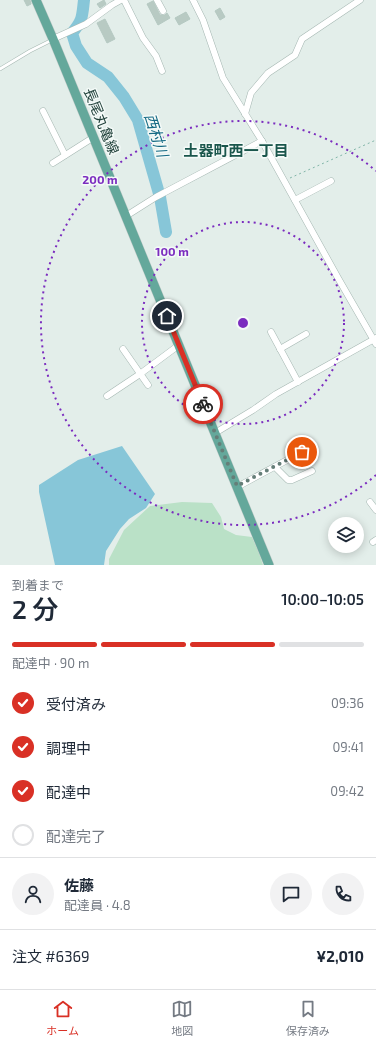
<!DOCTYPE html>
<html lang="ja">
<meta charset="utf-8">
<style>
:root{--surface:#fff;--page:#f2f2f3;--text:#1f2937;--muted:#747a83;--line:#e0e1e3;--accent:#d93025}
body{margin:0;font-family:"Exo 2","Noto Sans JP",sans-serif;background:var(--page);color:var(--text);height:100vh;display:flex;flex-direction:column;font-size:15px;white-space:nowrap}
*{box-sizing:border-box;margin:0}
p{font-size:13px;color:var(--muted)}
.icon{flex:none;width:22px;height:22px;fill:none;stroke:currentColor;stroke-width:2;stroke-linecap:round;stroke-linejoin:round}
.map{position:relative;height:565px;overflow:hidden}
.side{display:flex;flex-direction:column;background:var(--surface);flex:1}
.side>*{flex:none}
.fabs{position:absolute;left:328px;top:517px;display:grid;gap:8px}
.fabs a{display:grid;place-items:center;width:36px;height:36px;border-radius:50%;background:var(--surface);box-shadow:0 2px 10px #0003;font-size:20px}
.pin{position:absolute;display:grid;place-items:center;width:34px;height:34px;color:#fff;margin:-17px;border:2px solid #fff;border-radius:50%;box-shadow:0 1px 4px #0007}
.courier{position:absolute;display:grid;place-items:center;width:40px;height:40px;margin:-20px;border:3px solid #d93025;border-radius:50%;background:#fff;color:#222;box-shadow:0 1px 5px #0007}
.headline em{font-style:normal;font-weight:600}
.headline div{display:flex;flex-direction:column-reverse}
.headline{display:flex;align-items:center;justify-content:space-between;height:68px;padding:0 12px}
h1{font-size:26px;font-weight:600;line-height:30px}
.bar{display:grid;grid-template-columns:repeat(4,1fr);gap:6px 4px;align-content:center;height:48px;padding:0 12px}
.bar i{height:5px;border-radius:3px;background:var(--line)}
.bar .on{background:var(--accent)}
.bar p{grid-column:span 4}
.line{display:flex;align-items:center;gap:10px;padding:0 12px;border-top:1px solid var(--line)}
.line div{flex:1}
.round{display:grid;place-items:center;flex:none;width:42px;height:42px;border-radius:21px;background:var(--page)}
ol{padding:0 12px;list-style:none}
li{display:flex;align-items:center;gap:12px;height:44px}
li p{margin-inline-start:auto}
li .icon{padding:4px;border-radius:50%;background:var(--accent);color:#fff;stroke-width:4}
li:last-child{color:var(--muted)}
li i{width:22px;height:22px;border:2px solid var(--line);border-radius:50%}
.tabs{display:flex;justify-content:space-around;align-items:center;height:56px;border-top:1px solid var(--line);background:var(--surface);font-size:11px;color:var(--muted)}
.tabs a{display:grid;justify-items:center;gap:2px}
.tabs .on{color:var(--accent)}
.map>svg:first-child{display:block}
.green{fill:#bae1c7}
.water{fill:#87c6d8}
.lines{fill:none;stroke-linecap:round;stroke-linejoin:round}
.river{stroke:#87c6d8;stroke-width:12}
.building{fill:#b8cac3;stroke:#b5c9c2}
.service-casing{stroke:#a5b7b2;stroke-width:4}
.minor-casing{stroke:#a5b7b2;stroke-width:7}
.primary-casing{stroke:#c1cac8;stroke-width:10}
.path{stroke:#81b5a8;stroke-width:1;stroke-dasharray:2 3;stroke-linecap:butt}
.service{stroke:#fff;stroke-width:3}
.minor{stroke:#fff;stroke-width:6}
.primary{stroke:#64a89b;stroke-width:9}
.done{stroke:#657e78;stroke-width:4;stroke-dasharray:0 7.2}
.route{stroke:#d93025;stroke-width:5}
.ring{fill:none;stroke:#7b2cbf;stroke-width:2;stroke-dasharray:2 4}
.labels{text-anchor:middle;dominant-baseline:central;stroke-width:3;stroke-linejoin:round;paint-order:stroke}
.street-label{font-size:14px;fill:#21423b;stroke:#f4faf8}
.water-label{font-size:15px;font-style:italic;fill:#156a84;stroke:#f4faf8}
.neighbourhood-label{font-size:15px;font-weight:bold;fill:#1a564c;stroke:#f4faf8}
.centre{fill:#7b2cbf;stroke:#f4faf8;stroke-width:2}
.ring-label{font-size:12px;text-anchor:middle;font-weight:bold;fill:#7b2cbf;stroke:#f4faf8;stroke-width:3;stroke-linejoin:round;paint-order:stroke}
</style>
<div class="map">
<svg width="376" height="565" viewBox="0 0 376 565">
<rect width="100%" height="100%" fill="#e3eeea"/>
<polygon class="green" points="182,502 212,503 221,517 224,529 236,535 252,537 259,553 263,565 109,565 109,559 124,530 150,506"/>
<polygon class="water" points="122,446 155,494 146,508 129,519 120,529 106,551 104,565 55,565 39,492 39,485 78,460"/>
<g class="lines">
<path class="river" d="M84 0C82 17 83 20 72 33L76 46 87 63 108 77 124 97 138 120 160 197 166 232"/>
</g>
<g class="building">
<polygon points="24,0 30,0 31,4 27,6"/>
<polygon points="104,0 106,4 100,8 97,4"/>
<polygon points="153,1 160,15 165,15 167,13 170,18 158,25 147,4"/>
<polygon points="220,8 225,17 220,20 215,11"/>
<polygon points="186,12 190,19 179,25 175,18"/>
<polygon points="105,19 115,39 107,43 97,23"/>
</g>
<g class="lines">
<g class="service-casing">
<polyline id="service" points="0,69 30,51 52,40"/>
</g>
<g class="minor-casing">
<g id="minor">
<polyline points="124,0 143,38 156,56 162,71"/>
<polyline points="157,0 163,11"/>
<polyline points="193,0 203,20 223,78 262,141 338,278 376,344"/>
<polyline points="53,39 86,24 112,5 121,0"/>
<polyline points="43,111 65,155"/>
<polyline points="245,114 251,93 268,73 295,55 302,39 360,0"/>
<polyline points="53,163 94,137"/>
<polyline points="295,200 331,181"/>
<polyline points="126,216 156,197 262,141"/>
<polyline points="271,332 298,382"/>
<polyline points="123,349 148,385"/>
<polyline points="280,349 306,334"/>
<polyline points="107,396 140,374 179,345"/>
<polyline points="215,433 253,410 276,394 376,338"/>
<polyline points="275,467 288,480 292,480 312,471"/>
<polyline points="237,487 302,452"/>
<polyline points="370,502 376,510"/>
<polyline points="373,542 376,540"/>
</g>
</g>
<g class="primary-casing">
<polyline id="primary" points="36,0 53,39 269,565"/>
</g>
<polyline class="path" points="290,178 376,140"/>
<use href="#service" class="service"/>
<use href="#minor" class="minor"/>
<use href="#primary" class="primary"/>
</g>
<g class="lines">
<polyline class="done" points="203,404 237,486 302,452"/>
<polyline class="route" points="167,316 203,404"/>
</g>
<g class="ring">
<circle cx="243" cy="323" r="101"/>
<path d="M376 475A202 202 0 1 1 376 171"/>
</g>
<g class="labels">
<g class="street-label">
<text transform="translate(102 121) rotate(68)">長尾丸亀線</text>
</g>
<g class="water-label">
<text transform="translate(157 135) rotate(72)">西村川</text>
</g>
<g class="neighbourhood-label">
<text x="236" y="150">土器町西一丁目</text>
</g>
</g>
<circle cx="243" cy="323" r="6" class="centre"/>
<g class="ring-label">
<text x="100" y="184">200 m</text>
<text x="172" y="256">100 m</text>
</g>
</svg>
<div class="fabs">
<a><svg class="icon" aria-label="layers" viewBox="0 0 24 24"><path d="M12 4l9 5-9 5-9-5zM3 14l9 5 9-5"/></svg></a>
</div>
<div class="pin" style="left:302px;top:452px;background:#ea580c"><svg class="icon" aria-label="bag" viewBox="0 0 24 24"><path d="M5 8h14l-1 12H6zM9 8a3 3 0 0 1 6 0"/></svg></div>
<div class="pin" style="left:167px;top:316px;background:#1f2937"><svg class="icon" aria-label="home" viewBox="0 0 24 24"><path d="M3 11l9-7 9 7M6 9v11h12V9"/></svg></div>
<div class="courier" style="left:203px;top:404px"><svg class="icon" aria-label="bike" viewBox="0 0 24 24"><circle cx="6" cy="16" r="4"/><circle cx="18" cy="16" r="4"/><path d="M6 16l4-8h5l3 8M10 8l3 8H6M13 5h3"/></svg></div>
</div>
<section class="side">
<div class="headline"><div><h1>2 分</h1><p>到着まで</p></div><em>10:00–10:05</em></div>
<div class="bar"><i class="on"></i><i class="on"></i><i class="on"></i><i></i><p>配達中 · 90 m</p></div>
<ol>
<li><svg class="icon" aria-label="check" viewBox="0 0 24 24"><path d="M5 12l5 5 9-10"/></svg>受付済み<p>09:36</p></li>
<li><svg class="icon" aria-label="check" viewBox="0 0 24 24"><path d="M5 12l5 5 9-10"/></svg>調理中<p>09:41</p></li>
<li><svg class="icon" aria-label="check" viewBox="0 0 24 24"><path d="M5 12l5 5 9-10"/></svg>配達中<p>09:42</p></li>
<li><i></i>配達完了</li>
</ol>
<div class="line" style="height:72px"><a class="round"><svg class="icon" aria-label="person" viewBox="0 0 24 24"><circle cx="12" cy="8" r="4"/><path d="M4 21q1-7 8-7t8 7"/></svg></a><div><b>佐藤</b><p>配達員 · 4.8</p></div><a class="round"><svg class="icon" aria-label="chat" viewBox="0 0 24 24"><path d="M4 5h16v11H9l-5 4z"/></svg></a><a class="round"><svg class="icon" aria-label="phone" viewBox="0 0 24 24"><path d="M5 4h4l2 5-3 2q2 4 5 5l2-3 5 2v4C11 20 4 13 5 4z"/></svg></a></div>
<div class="line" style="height:52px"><div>注文 #6369</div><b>¥2,010</b></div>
</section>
<nav class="tabs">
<a class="on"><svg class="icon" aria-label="home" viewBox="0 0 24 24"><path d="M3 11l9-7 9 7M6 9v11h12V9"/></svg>ホーム</a>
<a><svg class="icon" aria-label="map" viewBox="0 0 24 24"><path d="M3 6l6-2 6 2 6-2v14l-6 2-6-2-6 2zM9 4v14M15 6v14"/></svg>地図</a>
<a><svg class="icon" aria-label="saved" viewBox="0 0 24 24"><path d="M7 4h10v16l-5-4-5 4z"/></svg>保存済み</a>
</nav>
